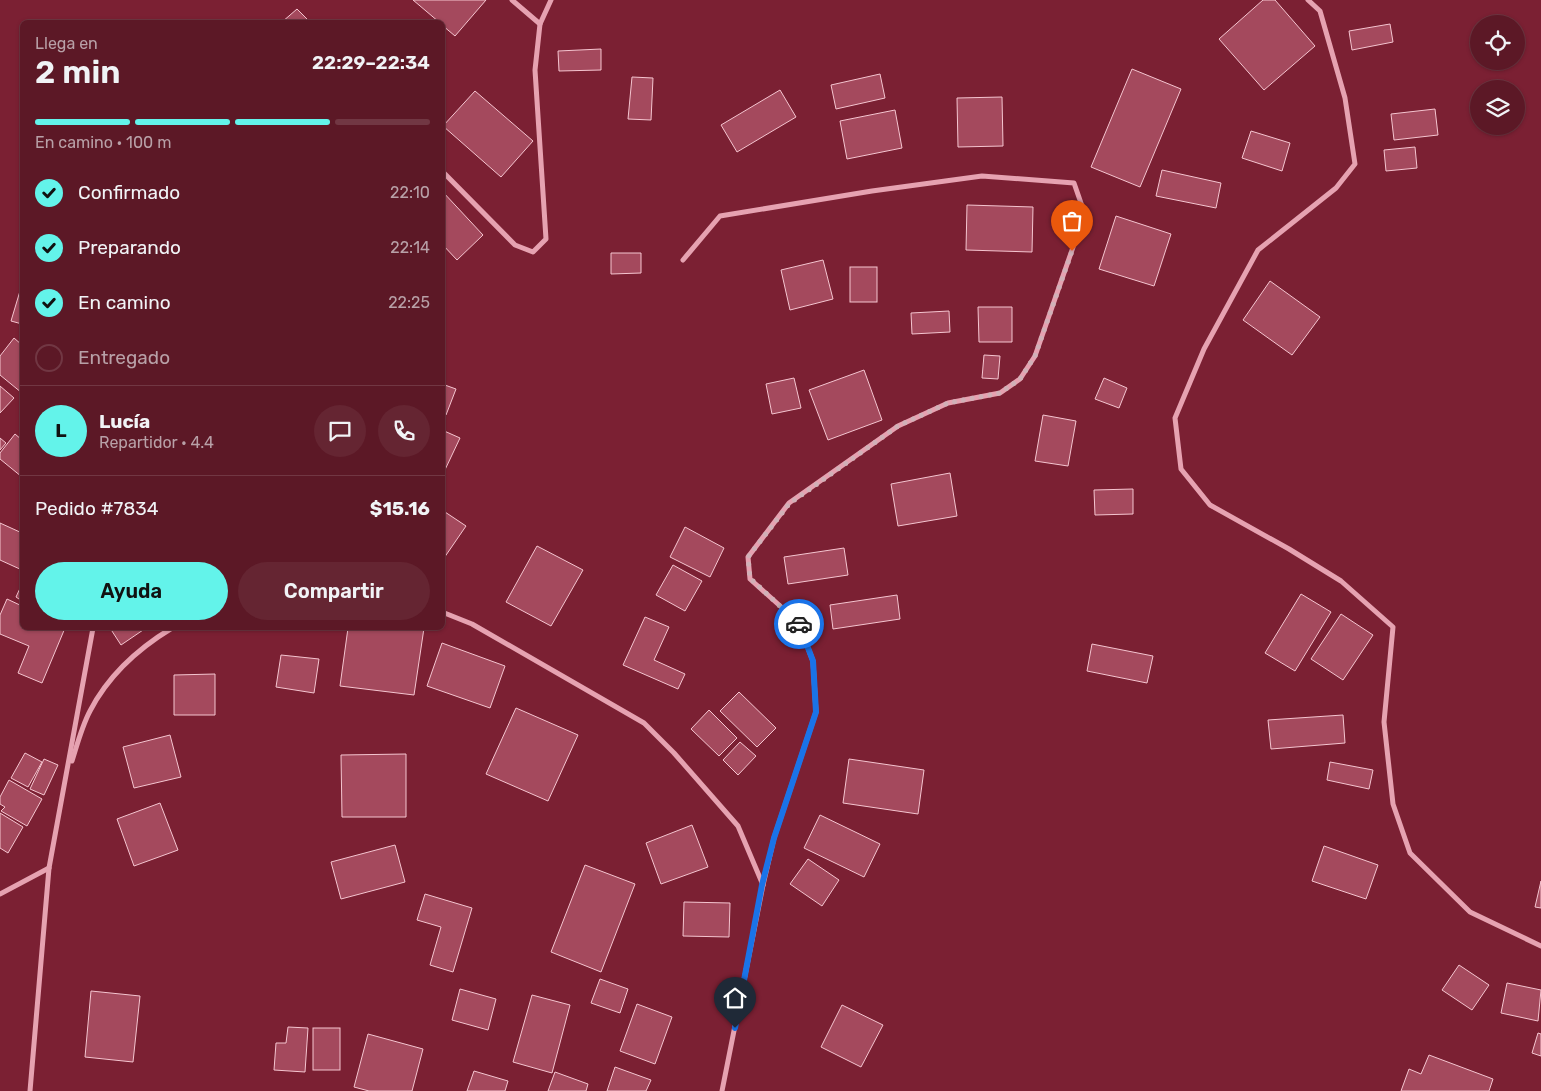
<!DOCTYPE html>
<html lang="es">
<meta charset="utf-8">
<style>
:root{--surface:#5c1826;--page:#652532;--text:#f1f3f6;--muted:#b8a0a7;--line:#713743;--accent:#63f3ea}
body{margin:0;font-family:Rubik,sans-serif;background:var(--page);color:var(--text);height:100vh;display:flex;flex-direction:column;font-size:19px;white-space:nowrap}
*{box-sizing:border-box;margin:0}
p{font-size:16px;color:var(--muted)}
.icon{flex:none;width:28px;height:28px;fill:none;stroke:currentColor;stroke-width:2;stroke-linecap:round;stroke-linejoin:round}
.map{position:relative;flex:1;overflow:hidden}
.drawer{position:absolute;left:20px;top:20px;width:425px;height:610px;display:flex;flex-direction:column;background:var(--surface);border-radius:8px;box-shadow:0 1px 4px #0004,0 0 0 1px var(--line)}
.drawer>*{flex:none}
.tools{position:absolute;left:1470px;top:15px;display:grid;gap:10px}
.tools a{display:grid;place-items:center;width:55px;height:55px;border-radius:50%;background:var(--surface);box-shadow:0 1px 4px #0004,0 0 0 1px var(--line);font-size:25px}
.pin{position:absolute;display:grid;place-items:center;width:42px;height:42px;color:#fff;margin:-51px -21px;border-radius:50% 50% 50% 0;rotate:-45deg;box-shadow:0 0 5px #0007}
.pin .icon{rotate:45deg}
.courier{position:absolute;display:grid;place-items:center;width:50px;height:50px;margin:-25px;border:4px solid #1a73e8;border-radius:50%;background:#fff;color:#222;box-shadow:0 1px 6px #0007}
.summary em{font-style:normal;font-weight:600}
.summary div{display:flex;flex-direction:column-reverse}
.summary{display:flex;align-items:center;justify-content:space-between;height:85px;padding:0 15px}
h1{font-size:32px;font-weight:600;line-height:38px}
.bar{display:grid;grid-template-columns:repeat(4,1fr);gap:8px 5px;align-content:center;height:60px;padding:0 15px}
.bar i{height:6px;border-radius:4px;background:var(--line)}
.bar .active{background:var(--accent)}
.bar p{grid-column:span 4}
.line{display:flex;align-items:center;gap:12px;padding:0 15px;border-top:1px solid var(--line)}
.line div{flex:1}
.round{display:grid;place-items:center;flex:none;width:52px;height:52px;border-radius:26px;background:var(--page)}
ol{padding:0 15px;list-style:none}
li{display:flex;align-items:center;gap:15px;height:55px}
li p{margin-inline-start:auto}
li .icon{padding:5px;border-radius:50%;background:var(--accent);color:#111;stroke-width:4}
li:last-child{color:var(--muted)}
li i{width:28px;height:28px;border:2px solid var(--line);border-radius:50%}
.cta{display:flex;gap:10px;margin-top:auto;padding:10px 15px}
.cta a{flex:1;height:58px;border-radius:30px;background:var(--accent);color:#111;font-size:20px;font-weight:600;line-height:58px;text-align:center}
.cta a+a{background:var(--page);color:var(--text)}
.map>svg:first-child{display:block}
.building{fill:#a4495d;stroke:#f5c5d0}
.lines{fill:none;stroke-linecap:round;stroke-linejoin:round}
.street{stroke:#e6a2b1;stroke-width:5}
.done{stroke:#d1b1b8;stroke-width:5;stroke-dasharray:0 9}
.route{stroke:#1a73e8;stroke-width:6}
</style>
<div class="map">
<svg width="1541" height="1091" viewBox="0 0 1541 1091">
<rect width="100%" height="100%" fill="#7b2033"/>
<g class="building">
<polygon points="413,0 486,0 455,36 442,25 442,22 439,22"/>
<polygon points="1263,0 1275,0 1315,46 1264,90 1219,39"/>
<polygon points="297,9 310,22 282,22"/>
<polygon points="1390,24 1393,42 1352,50 1349,31"/>
<polygon points="601,49 601,70 559,71 558,51"/>
<polygon points="1132,69 1181,89 1140,187 1091,167"/>
<polygon points="880,74 885,98 836,109 831,85"/>
<polygon points="632,77 653,78 651,120 628,119"/>
<polygon points="780,90 796,117 737,152 721,125"/>
<polygon points="475,91 533,141 501,177 443,126"/>
<polygon points="1002,97 1003,146 958,147 957,98"/>
<polygon points="1435,109 1438,135 1394,140 1391,114"/>
<polygon points="895,110 902,148 847,159 840,121"/>
<polygon points="1251,131 1290,143 1282,171 1242,158"/>
<polygon points="1415,147 1417,168 1386,171 1384,150"/>
<polygon points="1162,170 1221,183 1216,208 1156,196"/>
<polygon points="442,191 483,235 457,260 442,244"/>
<polygon points="967,205 1033,207 1032,252 966,250"/>
<polygon points="1116,216 1171,234 1154,286 1099,269"/>
<polygon points="611,253 641,253 641,273 611,274"/>
<polygon points="823,260 833,299 790,310 781,270"/>
<rect x="850" y="267" width="27" height="35"/>
<polygon points="1270,281 1320,317 1292,355 1243,320"/>
<polygon points="20,291 22,292 22,324 11,321"/>
<polygon points="978,307 1012,307 1012,342 979,342"/>
<polygon points="949,311 950,332 912,334 911,313"/>
<polygon points="14,338 22,345 22,393 0,375 0,356"/>
<polygon points="984,355 1000,356 998,379 982,378"/>
<polygon points="864,370 882,420 828,440 809,390"/>
<polygon points="794,378 801,408 772,414 766,384"/>
<polygon points="1104,378 1127,388 1119,408 1095,399"/>
<polygon points="442,384 456,389 446,415 442,413"/>
<polygon points="0,386 14,398 0,413"/>
<polygon points="1043,415 1076,421 1068,466 1035,461"/>
<polygon points="442,430 460,438 443,474 442,474"/>
<polygon points="15,434 22,440 22,477 0,459 0,453"/>
<polygon points="0,438 6,443 0,450"/>
<polygon points="950,473 957,516 898,526 891,484"/>
<polygon points="1133,489 1133,514 1095,515 1094,490"/>
<polygon points="442,510 466,526 442,561"/>
<polygon points="0,523 22,533 22,570 0,560"/>
<polygon points="685,527 724,548 710,577 670,557"/>
<polygon points="537,546 583,570 551,626 506,602"/>
<polygon points="844,548 848,575 788,584 784,557"/>
<polygon points="673,565 702,581 685,611 656,595"/>
<polygon points="22,584 22,601 16,597"/>
<polygon points="1301,594 1331,612 1295,671 1265,653"/>
<polygon points="897,595 900,619 833,629 830,605"/>
<polygon points="7,599 22,606 22,628 65,628 42,683 18,673 29,646 0,634 0,615"/>
<polygon points="1341,614 1373,635 1343,680 1311,659"/>
<polygon points="645,617 669,627 654,660 685,674 678,689 623,665"/>
<polygon points="110,628 146,628 121,645"/>
<polygon points="348,628 424,628 414,695 340,686"/>
<polygon points="442,643 505,666 490,708 427,686"/>
<polygon points="1092,644 1153,656 1147,683 1087,671"/>
<polygon points="281,655 319,659 314,693 276,687"/>
<polygon points="215,674 215,715 174,715 174,675"/>
<polygon points="739,692 776,728 757,747 720,711"/>
<polygon points="516,708 578,735 548,801 486,774"/>
<polygon points="709,710 737,738 719,756 691,729"/>
<polygon points="1343,715 1345,743 1271,749 1268,720"/>
<polygon points="170,735 181,777 134,788 123,747"/>
<polygon points="740,742 756,756 738,775 723,760"/>
<polygon points="25,753 42,762 28,787 11,778"/>
<polygon points="406,754 406,817 342,817 341,755"/>
<polygon points="44,759 58,765 44,795 30,789"/>
<polygon points="849,759 924,770 918,814 843,803"/>
<polygon points="1330,762 1373,770 1369,789 1327,780"/>
<polygon points="9,780 42,799 27,826 1,811 5,807 0,804 0,797"/>
<polygon points="160,803 178,850 134,866 117,819"/>
<polygon points="0,813 23,827 8,853 0,848"/>
<polygon points="820,815 880,844 864,877 804,848"/>
<polygon points="692,825 708,867 661,884 646,843"/>
<polygon points="395,845 405,882 341,899 331,862"/>
<polygon points="1324,846 1378,865 1366,899 1312,881"/>
<polygon points="808,859 839,880 822,906 790,884"/>
<polygon points="585,865 635,884 601,972 551,952"/>
<polygon points="1541,881 1541,908 1535,907"/>
<polygon points="425,894 472,908 453,972 430,965 441,927 417,920"/>
<polygon points="684,902 730,903 729,937 683,936"/>
<polygon points="1459,965 1489,985 1472,1010 1442,990"/>
<polygon points="600,979 628,989 620,1013 591,1003"/>
<polygon points="1507,983 1541,990 1538,1021 1501,1013"/>
<polygon points="460,989 496,999 488,1030 452,1020"/>
<polygon points="91,991 140,996 133,1062 85,1057"/>
<polygon points="532,995 570,1005 552,1073 513,1062"/>
<polygon points="637,1004 672,1017 655,1064 620,1051"/>
<polygon points="842,1005 883,1025 861,1067 821,1047"/>
<polygon points="288,1027 308,1028 305,1072 274,1070 276,1043 286,1043"/>
<rect x="313" y="1028" width="27" height="42"/>
<polygon points="1538,1033 1541,1034 1541,1056 1532,1053"/>
<polygon points="368,1034 423,1049 412,1091 369,1091 354,1087"/>
<polygon points="1429,1055 1493,1079 1489,1091 1401,1091 1409,1069 1421,1074"/>
<polygon points="615,1067 651,1080 646,1091 607,1091"/>
<polygon points="474,1071 508,1081 505,1091 467,1091"/>
<polygon points="555,1072 588,1084 586,1091 548,1091"/>
</g>
<g class="lines">
<g class="street">
<polyline points="512,0 540,24"/>
<polyline points="1308,0 1320,11 1345,98 1355,164 1336,188 1258,250 1204,349 1175,418 1181,469 1210,505 1289,549 1341,581 1393,627 1384,722 1393,804 1410,853 1470,912 1541,946"/>
<polyline points="442,171 515,245 533,252 546,239 535,70 540,24 551,0"/>
<polyline points="683,260 720,216 872,191 982,176 1074,183 1082,206 1078,233 1035,356 1020,379 1000,393 948,403 898,426 789,503 748,557 750,579 798,622 813,661 816,712 774,838 763,885 722,1091"/>
<polyline points="442,612 472,624 644,723 674,753 738,826 763,885"/>
<path d="M72 761C77 745 82 726 90 711 108 676 139 648 172 628"/>
<polyline points="0,894 49,868"/>
<polyline points="30,1091 49,868 93,628"/>
</g>
</g>
<g class="lines">
<polyline class="done" points="799,624 750,578 748,557 789,504 898,426 948,403 1000,393 1020,379 1035,356 1072,251"/>
<polyline class="route" points="735,1028 762,885 774,838 816,712 813,661 799,624"/>
</g>
</svg>
<div class="tools">
<a><svg class="icon" aria-label="locate" viewBox="0 0 24 24"><circle cx="12" cy="12" r="6"/><path d="M12 2v4M12 18v4M2 12h4M18 12h4"/></svg></a>
<a><svg class="icon" aria-label="layers" viewBox="0 0 24 24"><path d="M12 4l9 5-9 5-9-5zM3 14l9 5 9-5"/></svg></a>
</div>
<div class="pin" style="left:1072px;top:251px;background:#ea580c"><svg class="icon" aria-label="bag" viewBox="0 0 24 24"><path d="M5 8h14l-1 12H6zM9 8a3 3 0 0 1 6 0"/></svg></div>
<div class="pin" style="left:735px;top:1028px;background:#1f2937"><svg class="icon" aria-label="home" viewBox="0 0 24 24"><path d="M3 11l9-7 9 7M6 9v11h12V9"/></svg></div>
<div class="courier" style="left:799px;top:624px"><svg class="icon" aria-label="car" viewBox="0 0 24 24"><path d="M5 17H2v-5l4-1 3-4h7l3 4 3 1v5h-3M9 17h6M6 11h13"/><circle cx="7" cy="17" r="2"/><circle cx="17" cy="17" r="2"/></svg></div>
<section class="drawer">
<div class="summary"><div><h1>2 min</h1><p>Llega en</p></div><em>22:29–22:34</em></div>
<div class="bar"><i class="active"></i><i class="active"></i><i class="active"></i><i></i><p>En camino · 100 m</p></div>
<ol>
<li><svg class="icon" aria-label="check" viewBox="0 0 24 24"><path d="M5 12l5 5 9-10"/></svg>Confirmado<p>22:10</p></li>
<li><svg class="icon" aria-label="check" viewBox="0 0 24 24"><path d="M5 12l5 5 9-10"/></svg>Preparando<p>22:14</p></li>
<li><svg class="icon" aria-label="check" viewBox="0 0 24 24"><path d="M5 12l5 5 9-10"/></svg>En camino<p>22:25</p></li>
<li><i></i>Entregado</li>
</ol>
<div class="line" style="height:90px"><b class="round" style="background:var(--accent);color:#111">L</b><div><b>Lucía</b><p>Repartidor · 4.4</p></div><a class="round"><svg class="icon" aria-label="chat" viewBox="0 0 24 24"><path d="M4 5h16v11H9l-5 4z"/></svg></a><a class="round"><svg class="icon" aria-label="phone" viewBox="0 0 24 24"><path d="M5 4h4l2 5-3 2q2 4 5 5l2-3 5 2v4C11 20 4 13 5 4z"/></svg></a></div>
<div class="line" style="height:65px"><div>Pedido #7834</div><b>$15.16</b></div>
<div class="cta"><a>Ayuda</a><a>Compartir</a></div>
</section>
</div>
